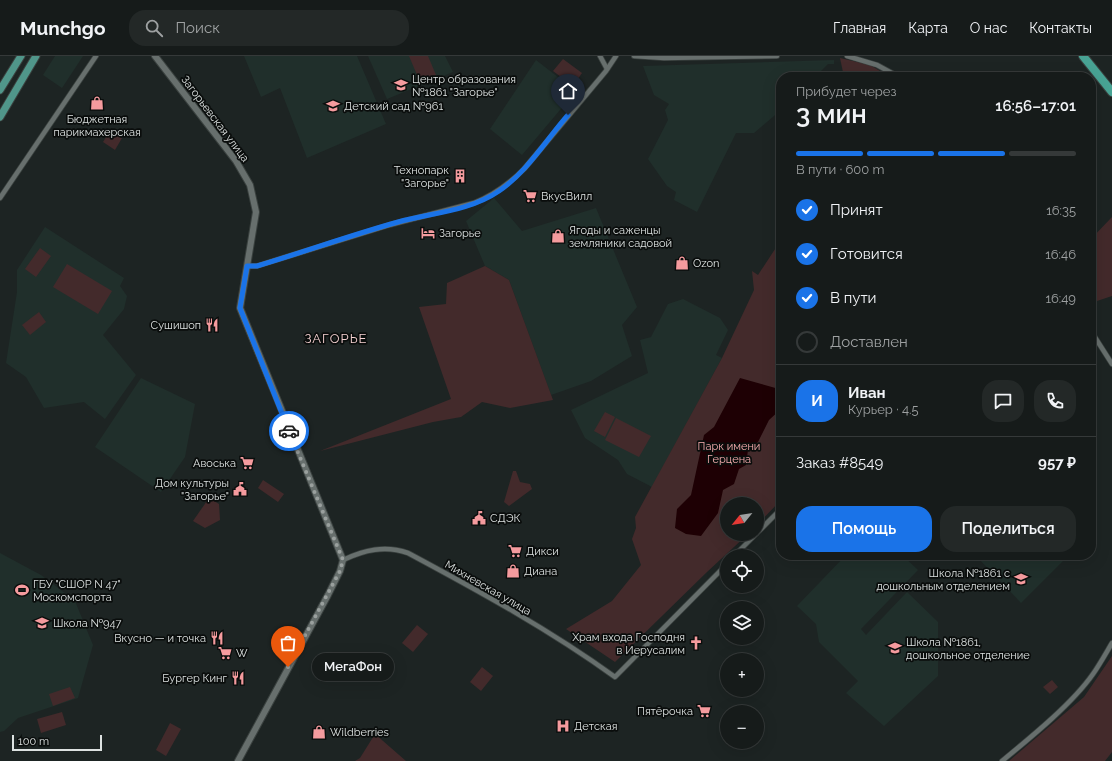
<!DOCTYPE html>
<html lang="ru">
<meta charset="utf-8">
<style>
:root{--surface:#161b1a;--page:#232827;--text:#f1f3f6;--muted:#9ea1a2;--line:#353939;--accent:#1a73e8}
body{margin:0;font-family:Raleway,sans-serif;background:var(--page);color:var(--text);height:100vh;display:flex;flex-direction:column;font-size:15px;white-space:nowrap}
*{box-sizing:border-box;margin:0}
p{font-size:13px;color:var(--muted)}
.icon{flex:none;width:22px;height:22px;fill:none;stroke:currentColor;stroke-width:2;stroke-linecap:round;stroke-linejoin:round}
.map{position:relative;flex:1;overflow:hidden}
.sheet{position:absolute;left:776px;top:16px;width:320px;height:488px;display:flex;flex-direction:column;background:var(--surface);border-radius:16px;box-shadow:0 4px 16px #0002,0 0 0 1px var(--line)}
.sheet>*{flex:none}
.needle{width:26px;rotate:240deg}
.tools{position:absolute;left:720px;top:441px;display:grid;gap:8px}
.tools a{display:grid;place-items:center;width:44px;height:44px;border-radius:50%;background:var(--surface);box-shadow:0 4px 16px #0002,0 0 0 1px var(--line);font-size:20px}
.scale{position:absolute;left:12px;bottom:10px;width:90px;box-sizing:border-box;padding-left:4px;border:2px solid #dde2e1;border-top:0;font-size:11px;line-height:14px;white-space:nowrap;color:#dde2e1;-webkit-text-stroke:3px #0a0d0c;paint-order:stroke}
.pin{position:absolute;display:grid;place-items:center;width:34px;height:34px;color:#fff;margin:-41px -17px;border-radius:50% 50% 50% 0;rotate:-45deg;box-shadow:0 0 4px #0007}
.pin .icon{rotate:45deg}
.courier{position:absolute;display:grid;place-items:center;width:40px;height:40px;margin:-20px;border:3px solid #1a73e8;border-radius:50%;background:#fff;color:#222;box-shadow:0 1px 5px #0007}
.bubble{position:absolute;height:28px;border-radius:14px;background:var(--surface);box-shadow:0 4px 16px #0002,0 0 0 1px var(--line);font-size:13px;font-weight:600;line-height:28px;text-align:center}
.summary em{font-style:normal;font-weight:600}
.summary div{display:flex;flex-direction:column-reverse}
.summary{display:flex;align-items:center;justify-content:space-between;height:68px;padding:0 20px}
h1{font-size:26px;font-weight:600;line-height:30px}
.bar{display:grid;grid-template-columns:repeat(4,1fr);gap:6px 4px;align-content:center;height:48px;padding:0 20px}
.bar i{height:5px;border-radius:3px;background:var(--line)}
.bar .selected{background:var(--accent)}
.bar p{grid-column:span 4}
.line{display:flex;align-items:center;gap:10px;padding:0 20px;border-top:1px solid var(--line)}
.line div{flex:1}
.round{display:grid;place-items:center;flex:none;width:42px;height:42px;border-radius:16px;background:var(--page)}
ol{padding:0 20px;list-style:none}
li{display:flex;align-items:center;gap:12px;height:44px}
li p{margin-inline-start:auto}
li .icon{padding:4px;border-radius:50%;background:var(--accent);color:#fff;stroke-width:4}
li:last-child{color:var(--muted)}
li i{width:22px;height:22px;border:2px solid var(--line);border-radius:50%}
.cta{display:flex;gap:8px;margin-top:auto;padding:8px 20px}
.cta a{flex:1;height:46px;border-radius:16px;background:var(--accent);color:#fff;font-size:16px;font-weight:600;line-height:46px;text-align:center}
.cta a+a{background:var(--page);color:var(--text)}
header{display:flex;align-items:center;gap:24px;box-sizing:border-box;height:56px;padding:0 20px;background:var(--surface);border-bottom:1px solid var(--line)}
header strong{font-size:19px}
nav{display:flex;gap:22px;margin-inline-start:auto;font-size:14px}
.search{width:280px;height:36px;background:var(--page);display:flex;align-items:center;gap:10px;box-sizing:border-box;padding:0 14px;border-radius:16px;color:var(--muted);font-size:15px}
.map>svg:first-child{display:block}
.built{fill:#202f2b}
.green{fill:#432a2b}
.water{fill:#1e0004}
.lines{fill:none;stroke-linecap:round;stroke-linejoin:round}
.minor-casing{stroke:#3a413f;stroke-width:6}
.tertiary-casing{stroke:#3a413f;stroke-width:8}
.primary-casing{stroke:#3a413f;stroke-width:9}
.trunk-casing{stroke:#3a413f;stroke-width:10}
.minor{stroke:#676f6d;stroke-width:4.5}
.tertiary{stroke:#676f6d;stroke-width:6}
.primary{stroke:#50968a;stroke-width:7}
.trunk{stroke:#48a394;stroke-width:8}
.done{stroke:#9aa09e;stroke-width:4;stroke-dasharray:0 7.2}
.route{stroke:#1a73e8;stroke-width:5}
.labels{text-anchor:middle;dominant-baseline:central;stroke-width:3.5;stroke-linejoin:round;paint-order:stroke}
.poi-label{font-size:11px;fill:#dde2e1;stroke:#0a0d0c;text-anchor:start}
.street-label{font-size:11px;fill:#dde2e1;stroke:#0a0d0c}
.park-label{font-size:11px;fill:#f8adaf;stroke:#0a0d0c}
.quarter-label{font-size:13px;letter-spacing:1px;fill:#f5d2d2;stroke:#0a0d0c}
</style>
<header>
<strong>Munchgo</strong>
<div class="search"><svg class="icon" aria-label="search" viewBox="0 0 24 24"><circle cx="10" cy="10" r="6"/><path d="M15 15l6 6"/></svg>Поиск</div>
<nav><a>Главная</a><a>Карта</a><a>О нас</a><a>Контакты</a></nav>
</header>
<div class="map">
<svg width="1112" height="705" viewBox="0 0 1112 705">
<rect width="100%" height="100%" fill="#1d2423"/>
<g class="built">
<polygon points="55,0 83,0 62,32 43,19"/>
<polygon points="244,0 357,0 386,68 307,102 280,32 261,41"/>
<polygon points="368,0 445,0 453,16 387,43"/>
<polygon points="536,4 576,35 522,99 490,73"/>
<polygon points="834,4 834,8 828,8 815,21 781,21 781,54 754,77 736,77 697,156 674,144 676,136 667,130 648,103 668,64 665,54 669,48 654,39 643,10"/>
<polygon points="494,142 522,175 596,152 637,251 622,269 632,300 591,325 551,339 509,224 485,210 466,165"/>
<polygon points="45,171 124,222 120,230 127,240 124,253 103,279 136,319 105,363 84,346 44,352 26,321 6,307 17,236 17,214"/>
<polygon points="683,243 720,262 728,274 716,299 722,302 652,431 627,418 618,404 585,382 571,354 648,317 640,284 651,281 668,248"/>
<polygon points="141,322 195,348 185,401 161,436 95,391"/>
<polygon points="1091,418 1094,421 1095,473 1091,477"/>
<polygon points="0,497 41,519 75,545 93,589 78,642 18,662 4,675 0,676"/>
<polygon points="846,499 902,499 918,514 861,573 866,579 907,536 938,566 938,620 884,670 846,637 858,625 819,586 816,568 797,550"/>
<polygon points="975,499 1069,499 1021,547"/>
</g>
<g class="green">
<polygon points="409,0 428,0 436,19 420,26"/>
<polygon points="840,2 870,9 890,21 844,21"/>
<polygon points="563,3 582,17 573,30 553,15"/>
<polygon points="110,75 122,82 115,94 103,86"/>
<polygon points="1112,161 1112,240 1091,247 1091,183"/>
<polygon points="781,184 781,444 757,469 757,448 727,448 727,478 748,478 707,516 615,606 566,573 612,545 641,509 632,483 636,472 635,461 722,302 754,234 752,215 758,219"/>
<polygon points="40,192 51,200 36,221 25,213"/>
<polygon points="67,208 112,235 98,258 53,231"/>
<polygon points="485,210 509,224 553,344 510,352 482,346 461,361 433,366 320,395 451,343 419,251 446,248 447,227"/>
<polygon points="39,256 46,266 30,279 22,269"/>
<polygon points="605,356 615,361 605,381 594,375"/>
<polygon points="616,362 651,380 639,401 605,384"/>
<polygon points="513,415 516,415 520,426 530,428 532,433 509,450 504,446"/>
<polygon points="263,424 284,438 278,446 258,432"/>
<polygon points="209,442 219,448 220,464 205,472 193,465"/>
<polygon points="417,569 428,578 413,596 402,587"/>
<polygon points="1112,600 1112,696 1105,705 1009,705 1084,641"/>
<polygon points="482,611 493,620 481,635 470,626"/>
<polygon points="1052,624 1058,631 1050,638 1043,631"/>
<polygon points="70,631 75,642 53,650 49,638"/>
<polygon points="62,656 66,669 41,677 37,663"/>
<polygon points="170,667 181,673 166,700 156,694"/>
<polygon points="375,678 406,705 355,705 360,702"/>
</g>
<polygon class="water" points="740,322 779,333 781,335 781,353 769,364 758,386 748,394 746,409 739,413 734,428 723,434 718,457 701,480 686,478 675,472 677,453 691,439 704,379 714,371"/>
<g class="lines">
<g class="minor-casing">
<g id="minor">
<polyline points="600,0 607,13"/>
<polyline points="634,0 664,2 777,0"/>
<polyline points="847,0 877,9 899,21"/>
<polyline points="0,142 96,0"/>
<path d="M247 210H257L389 169 474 147C494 139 509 128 524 113L606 15 616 0"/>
<polyline points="1091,275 1112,308"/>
<polyline points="757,477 781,453"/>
<polyline points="734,500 756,478"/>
<path d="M343 504C364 494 385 489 408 497 479 535 550 574 615 621L727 508"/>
<path d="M1002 705C1030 682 1072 648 1093 618 1100 608 1106 597 1112 587"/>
</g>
</g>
<g class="tertiary-casing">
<polyline id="tertiary" points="155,0 236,105 250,129 256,156 240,252 343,504 340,515 328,539 238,705"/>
</g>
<g class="primary-casing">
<g id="primary">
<polyline points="0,34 21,0"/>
<polyline points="0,61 36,0"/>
</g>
</g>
<g class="trunk-casing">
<polyline id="trunk" points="1083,0 1112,36"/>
</g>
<use href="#minor" class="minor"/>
<use href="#tertiary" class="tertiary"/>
<use href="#primary" class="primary"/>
<use href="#trunk" class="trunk"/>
</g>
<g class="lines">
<polyline class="done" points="288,611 340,515 343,504 289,375"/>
<path class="route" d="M289 375 240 252 247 210H257C304 196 351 179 398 166 431 157 470 155 499 135 527 116 546 84 568 59"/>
</g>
<defs>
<g id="school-bare" transform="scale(1.08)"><path d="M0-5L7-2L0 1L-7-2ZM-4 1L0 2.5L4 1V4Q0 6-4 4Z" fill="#f59b9e" stroke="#0a0d0c" stroke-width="2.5" paint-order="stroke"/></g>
<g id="shop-bare" transform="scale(1.08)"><path d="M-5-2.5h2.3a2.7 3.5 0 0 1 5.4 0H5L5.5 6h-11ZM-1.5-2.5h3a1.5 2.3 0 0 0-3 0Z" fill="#f59b9e" stroke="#0a0d0c" stroke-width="2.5" paint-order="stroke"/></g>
<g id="building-bare" transform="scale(1.08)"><path d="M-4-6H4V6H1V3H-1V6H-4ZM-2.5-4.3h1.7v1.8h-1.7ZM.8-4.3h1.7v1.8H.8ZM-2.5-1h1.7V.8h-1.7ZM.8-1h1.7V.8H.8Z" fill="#f59b9e" stroke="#0a0d0c" stroke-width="2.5" paint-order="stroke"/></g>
<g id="supermarket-bare" transform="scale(1.08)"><path d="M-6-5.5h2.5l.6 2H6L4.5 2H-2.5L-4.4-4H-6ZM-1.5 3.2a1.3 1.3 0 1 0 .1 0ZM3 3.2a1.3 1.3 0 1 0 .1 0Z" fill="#f59b9e" stroke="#0a0d0c" stroke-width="2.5" paint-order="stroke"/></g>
<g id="hotel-bare" transform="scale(1.08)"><path d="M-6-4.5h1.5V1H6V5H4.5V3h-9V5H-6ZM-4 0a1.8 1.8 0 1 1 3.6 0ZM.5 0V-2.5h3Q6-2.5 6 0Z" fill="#f59b9e" stroke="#0a0d0c" stroke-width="2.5" paint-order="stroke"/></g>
<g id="restaurant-bare" transform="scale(1.08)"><path d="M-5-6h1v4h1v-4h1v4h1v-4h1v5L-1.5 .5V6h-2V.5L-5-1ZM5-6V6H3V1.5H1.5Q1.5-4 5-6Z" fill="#f59b9e" stroke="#0a0d0c" stroke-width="2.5" paint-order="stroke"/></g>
<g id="civic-bare" transform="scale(1.08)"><path d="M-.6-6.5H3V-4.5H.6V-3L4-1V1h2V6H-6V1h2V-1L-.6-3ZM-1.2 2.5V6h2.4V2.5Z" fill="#f59b9e" stroke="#0a0d0c" stroke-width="2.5" paint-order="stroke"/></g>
<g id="stadium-bare" transform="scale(1.08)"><path d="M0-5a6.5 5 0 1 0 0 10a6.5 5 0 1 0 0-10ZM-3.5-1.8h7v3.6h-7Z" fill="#f59b9e" stroke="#0a0d0c" stroke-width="2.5" paint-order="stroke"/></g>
<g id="church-bare" transform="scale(1.08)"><path d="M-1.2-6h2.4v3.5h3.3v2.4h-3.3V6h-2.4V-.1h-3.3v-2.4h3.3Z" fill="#f59b9e" stroke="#0a0d0c" stroke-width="2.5" paint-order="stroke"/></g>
<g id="hospital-bare" transform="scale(1.08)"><path d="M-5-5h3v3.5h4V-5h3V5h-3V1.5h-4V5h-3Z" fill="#f59b9e" stroke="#0a0d0c" stroke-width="2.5" paint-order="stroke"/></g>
</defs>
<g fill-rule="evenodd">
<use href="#school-bare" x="401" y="29"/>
<use href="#shop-bare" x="97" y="47"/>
<use href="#school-bare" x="333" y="50"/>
<use href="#building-bare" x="460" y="120"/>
<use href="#supermarket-bare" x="530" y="140"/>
<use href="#hotel-bare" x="428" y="177"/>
<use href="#shop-bare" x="558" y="180"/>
<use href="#shop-bare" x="682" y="207"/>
<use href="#restaurant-bare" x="212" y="269"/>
<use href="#supermarket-bare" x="247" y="407"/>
<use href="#civic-bare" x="240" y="433"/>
<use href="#civic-bare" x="479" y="462"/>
<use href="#supermarket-bare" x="515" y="495"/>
<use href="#shop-bare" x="513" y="515"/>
<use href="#school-bare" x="1021" y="523"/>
<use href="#stadium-bare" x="22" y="534"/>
<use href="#school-bare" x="42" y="567"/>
<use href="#restaurant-bare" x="217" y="582"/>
<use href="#church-bare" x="696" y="587"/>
<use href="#school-bare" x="895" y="592"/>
<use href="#supermarket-bare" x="225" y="597"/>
<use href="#restaurant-bare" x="238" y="622"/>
<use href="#supermarket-bare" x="704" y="655"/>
<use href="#hospital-bare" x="563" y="670"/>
<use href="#shop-bare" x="319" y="676"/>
</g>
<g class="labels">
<g class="poi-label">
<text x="412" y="23">Центр образования<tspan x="412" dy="13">№1861 "Загорье"</tspan></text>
<text x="344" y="50">Детский сад №961</text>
<text x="97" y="63" text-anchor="middle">Бюджетная<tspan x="97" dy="13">парикмахерская</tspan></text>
<text x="449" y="114" text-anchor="end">Технопарк<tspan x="449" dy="13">"Загорье"</tspan></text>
<text x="541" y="140">ВкусВилл</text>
<text x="569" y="174">Ягоды и саженцы<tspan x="569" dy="13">земляники садовой</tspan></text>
<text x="439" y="177">Загорье</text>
<text x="693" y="207">Ozon</text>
<text x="201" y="269" text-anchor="end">Сушишоп</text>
<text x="236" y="407" text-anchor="end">Авоська</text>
<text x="229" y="427" text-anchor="end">Дом культуры<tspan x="229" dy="13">"Загорье"</tspan></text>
<text x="490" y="462">СДЭК</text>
<text x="526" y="495">Дикси</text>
<text x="524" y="515">Диана</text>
<text x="1010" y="517" text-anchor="end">Школа №1861 с<tspan x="1010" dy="13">дошкольным отделением</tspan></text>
<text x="33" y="528">ГБУ "СШОР N 47"<tspan x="33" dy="13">Москомспорта</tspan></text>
<text x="53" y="567">Школа №947</text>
<text x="685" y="581" text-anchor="end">Храм входа Господня<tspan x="685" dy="13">в Иерусалим</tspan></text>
<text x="206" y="582" text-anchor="end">Вкусно — и точка</text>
<text x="906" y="586">Школа №1861,<tspan x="906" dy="13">дошкольное отделение</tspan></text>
<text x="236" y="597">W</text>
<text x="227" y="622" text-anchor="end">Бургер Кинг</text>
<text x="693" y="655" text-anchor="end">Пятёрочка</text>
<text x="574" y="670">Детская</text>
<text x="330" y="676">Wildberries</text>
</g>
<g class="street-label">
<text transform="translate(215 63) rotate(53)">Загорьевская улица</text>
<text transform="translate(488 532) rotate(30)">Михневская улица</text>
</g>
<g class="park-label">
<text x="729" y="390">Парк имени<tspan x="729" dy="13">Герцена</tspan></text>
</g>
<g class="quarter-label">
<text x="336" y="282">ЗАГОРЬЕ</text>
</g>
</g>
</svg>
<div class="tools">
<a><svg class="needle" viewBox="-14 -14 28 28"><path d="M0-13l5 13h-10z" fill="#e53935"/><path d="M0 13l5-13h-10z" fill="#9ea1a2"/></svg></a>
<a><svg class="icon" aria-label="locate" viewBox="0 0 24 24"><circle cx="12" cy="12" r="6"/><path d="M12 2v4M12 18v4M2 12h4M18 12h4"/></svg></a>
<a><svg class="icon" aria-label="layers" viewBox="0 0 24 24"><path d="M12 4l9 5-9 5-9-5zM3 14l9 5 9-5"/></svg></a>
<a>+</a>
<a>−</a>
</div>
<div class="scale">100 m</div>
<div class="pin" style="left:288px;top:611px;background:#ea580c"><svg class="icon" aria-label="bag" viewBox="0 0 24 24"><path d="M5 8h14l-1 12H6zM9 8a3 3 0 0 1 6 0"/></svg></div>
<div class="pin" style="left:568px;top:59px;background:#1f2937"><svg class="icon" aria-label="home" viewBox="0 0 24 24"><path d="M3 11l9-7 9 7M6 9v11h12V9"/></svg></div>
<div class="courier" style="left:289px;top:375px"><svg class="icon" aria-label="car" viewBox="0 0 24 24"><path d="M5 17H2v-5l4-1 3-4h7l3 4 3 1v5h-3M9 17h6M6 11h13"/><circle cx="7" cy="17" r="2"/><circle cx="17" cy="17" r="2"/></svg></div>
<div class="bubble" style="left:312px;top:597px;width:82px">МегаФон</div>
<section class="sheet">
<div class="summary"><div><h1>3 мин</h1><p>Прибудет через</p></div><em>16:56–17:01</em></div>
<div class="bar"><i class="selected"></i><i class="selected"></i><i class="selected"></i><i></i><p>В пути · 600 m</p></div>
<ol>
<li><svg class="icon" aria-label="check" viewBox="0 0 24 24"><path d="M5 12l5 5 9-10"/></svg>Принят<p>16:35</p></li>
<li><svg class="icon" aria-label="check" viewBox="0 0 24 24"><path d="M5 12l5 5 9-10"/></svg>Готовится<p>16:46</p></li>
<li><svg class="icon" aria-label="check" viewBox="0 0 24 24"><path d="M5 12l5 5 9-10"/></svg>В пути<p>16:49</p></li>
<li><i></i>Доставлен</li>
</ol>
<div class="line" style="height:72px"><b class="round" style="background:var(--accent);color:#fff">И</b><div><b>Иван</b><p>Курьер · 4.5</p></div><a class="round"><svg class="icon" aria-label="chat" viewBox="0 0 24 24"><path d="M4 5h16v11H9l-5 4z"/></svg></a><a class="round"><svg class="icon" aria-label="phone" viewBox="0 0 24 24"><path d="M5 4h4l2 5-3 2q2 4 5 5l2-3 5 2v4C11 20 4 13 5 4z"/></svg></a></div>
<div class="line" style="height:52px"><div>Заказ #8549</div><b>957 ₽</b></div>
<div class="cta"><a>Помощь</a><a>Поделиться</a></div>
</section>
</div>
